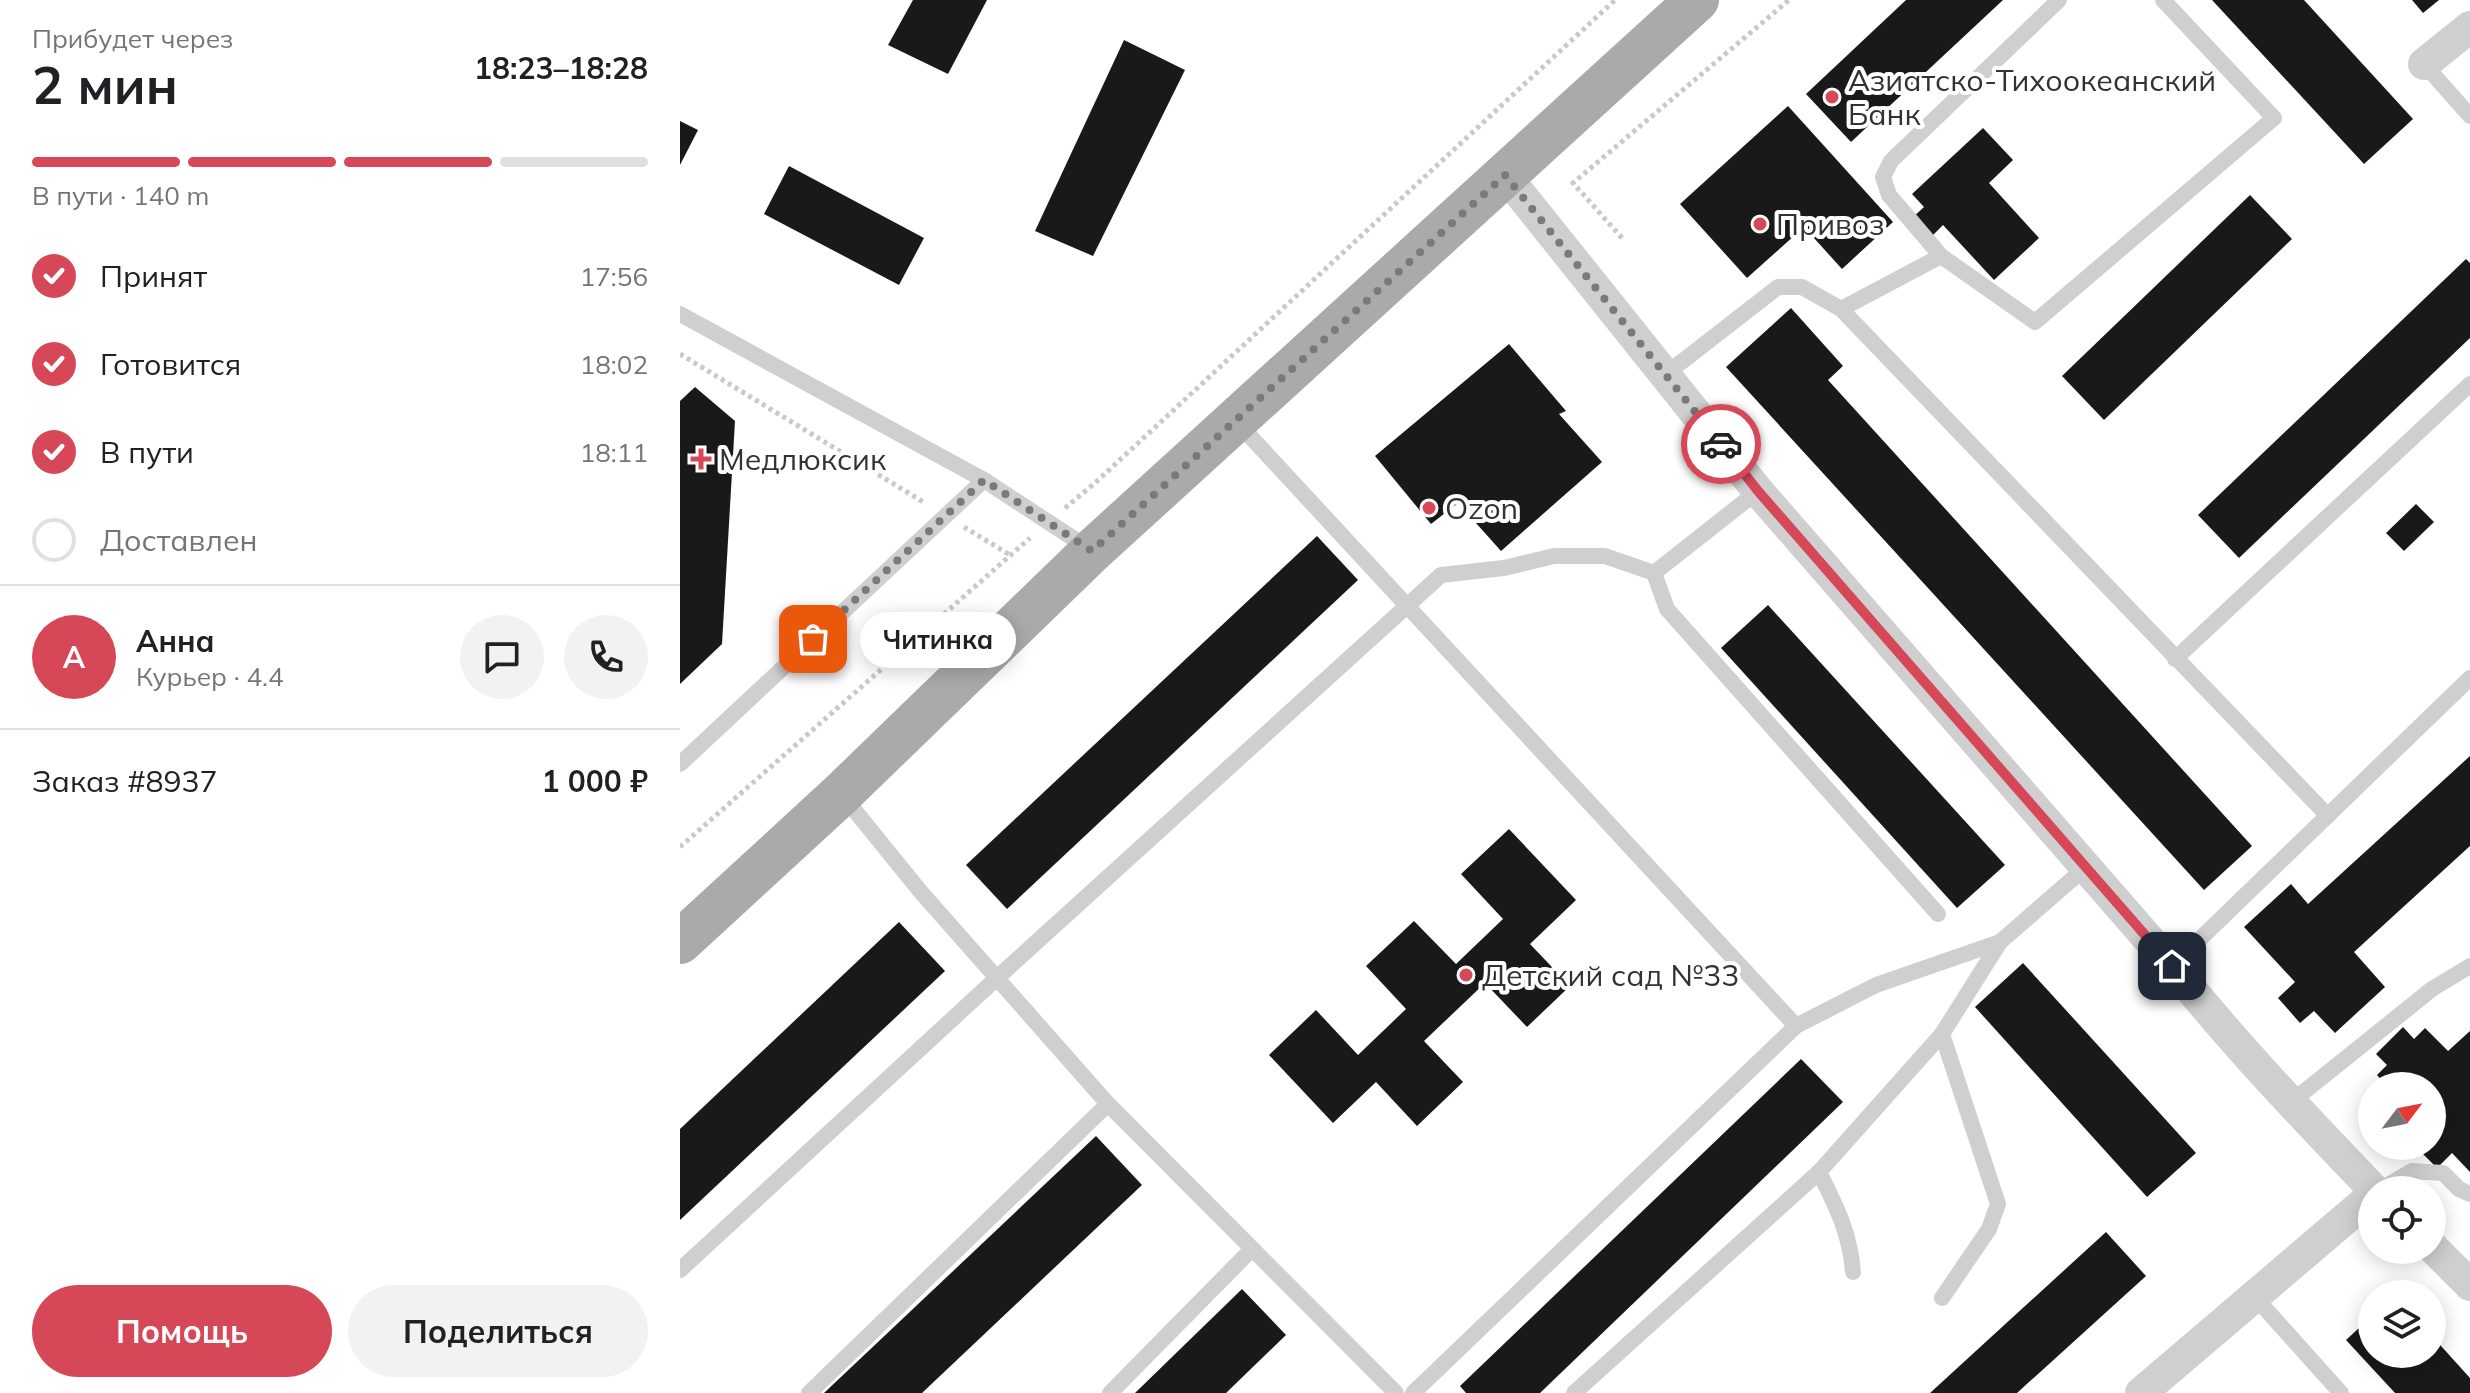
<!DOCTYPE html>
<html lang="ru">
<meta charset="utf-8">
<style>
:root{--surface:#fff;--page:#f2f2f2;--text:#202124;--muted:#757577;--line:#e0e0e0;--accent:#d64757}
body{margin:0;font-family:Mulish,sans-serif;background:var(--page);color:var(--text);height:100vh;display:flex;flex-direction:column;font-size:30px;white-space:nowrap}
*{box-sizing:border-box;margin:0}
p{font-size:26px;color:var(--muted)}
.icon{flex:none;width:44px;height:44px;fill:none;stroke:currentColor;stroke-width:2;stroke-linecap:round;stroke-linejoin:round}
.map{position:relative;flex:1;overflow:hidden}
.drawer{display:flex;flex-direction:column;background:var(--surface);width:680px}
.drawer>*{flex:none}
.needle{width:52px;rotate:58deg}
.buttons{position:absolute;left:1678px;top:1072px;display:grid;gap:16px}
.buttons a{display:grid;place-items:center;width:88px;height:88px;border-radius:50%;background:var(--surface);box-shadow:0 4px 20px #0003;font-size:40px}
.pin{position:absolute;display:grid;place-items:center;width:68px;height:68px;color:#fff;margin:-34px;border-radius:16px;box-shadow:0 4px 12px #0006}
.courier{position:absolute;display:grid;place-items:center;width:80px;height:80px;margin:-40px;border:6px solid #d64757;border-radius:50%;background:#fff;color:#222;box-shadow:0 2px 10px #0007}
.bubble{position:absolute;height:56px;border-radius:28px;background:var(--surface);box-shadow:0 4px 20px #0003;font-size:26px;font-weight:700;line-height:56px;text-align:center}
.headline em{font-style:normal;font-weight:700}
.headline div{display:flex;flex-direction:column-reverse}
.headline{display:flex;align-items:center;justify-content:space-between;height:136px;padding:0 32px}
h1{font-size:52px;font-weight:700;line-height:60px}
.bar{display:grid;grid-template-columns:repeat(4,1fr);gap:12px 8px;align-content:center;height:96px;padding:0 32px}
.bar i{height:10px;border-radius:6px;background:var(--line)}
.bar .selected{background:var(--accent)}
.bar p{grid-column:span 4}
.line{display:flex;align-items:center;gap:20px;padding:0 32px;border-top:2px solid var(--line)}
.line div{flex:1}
.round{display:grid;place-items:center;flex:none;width:84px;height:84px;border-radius:42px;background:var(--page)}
ol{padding:0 32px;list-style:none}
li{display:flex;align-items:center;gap:24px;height:88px}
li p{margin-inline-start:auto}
li .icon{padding:8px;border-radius:50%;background:var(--accent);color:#fff;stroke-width:4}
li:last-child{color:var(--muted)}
li i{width:44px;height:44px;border:4px solid var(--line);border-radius:50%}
.primary-button{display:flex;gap:16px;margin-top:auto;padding:16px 32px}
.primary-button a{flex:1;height:92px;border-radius:48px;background:var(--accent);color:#fff;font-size:32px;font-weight:700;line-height:92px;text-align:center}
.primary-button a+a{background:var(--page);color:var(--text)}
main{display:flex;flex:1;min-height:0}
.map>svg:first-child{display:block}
.building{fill:#191919}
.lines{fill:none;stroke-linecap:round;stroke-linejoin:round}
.path{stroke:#c9c9c9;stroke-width:5;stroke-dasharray:4 4;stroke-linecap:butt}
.lane{stroke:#cfcfcf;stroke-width:16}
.street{stroke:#cfcfcf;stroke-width:32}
.primary{stroke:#aaa;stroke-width:44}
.done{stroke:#7a7a7a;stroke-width:8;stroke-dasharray:0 14.4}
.route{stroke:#d64757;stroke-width:10}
.poi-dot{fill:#d64757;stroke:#fff;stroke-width:3}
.labels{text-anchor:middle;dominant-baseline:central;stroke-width:8;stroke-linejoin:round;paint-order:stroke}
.poi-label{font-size:30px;fill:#323232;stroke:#fff;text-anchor:start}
</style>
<main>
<section class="drawer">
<div class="headline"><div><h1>2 мин</h1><p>Прибудет через</p></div><em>18:23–18:28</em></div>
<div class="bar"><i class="selected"></i><i class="selected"></i><i class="selected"></i><i></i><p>В пути · 140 m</p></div>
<ol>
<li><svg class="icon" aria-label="check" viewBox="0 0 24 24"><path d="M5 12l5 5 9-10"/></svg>Принят<p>17:56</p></li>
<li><svg class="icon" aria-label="check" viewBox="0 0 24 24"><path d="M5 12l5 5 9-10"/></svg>Готовится<p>18:02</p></li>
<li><svg class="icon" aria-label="check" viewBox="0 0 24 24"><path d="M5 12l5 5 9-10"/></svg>В пути<p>18:11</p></li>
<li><i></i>Доставлен</li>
</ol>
<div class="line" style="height:144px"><b class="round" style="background:var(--accent);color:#fff">А</b><div><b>Анна</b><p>Курьер · 4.4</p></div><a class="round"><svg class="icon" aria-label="chat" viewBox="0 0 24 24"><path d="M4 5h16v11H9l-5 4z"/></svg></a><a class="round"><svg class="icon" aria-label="phone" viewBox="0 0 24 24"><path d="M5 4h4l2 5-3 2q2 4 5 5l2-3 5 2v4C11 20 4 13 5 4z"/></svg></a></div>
<div class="line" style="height:104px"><div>Заказ #8937</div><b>1 000 ₽</b></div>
<div class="primary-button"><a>Помощь</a><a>Поделиться</a></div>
</section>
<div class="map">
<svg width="1790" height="1393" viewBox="0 0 1790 1393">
<rect width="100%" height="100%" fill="#fff"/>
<g class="building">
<polygon points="233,0 307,0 268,74 208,45"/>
<polygon points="1226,0 1323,0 1171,142 1126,94"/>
<polygon points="1532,0 1624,0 1733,119 1684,164"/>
<polygon points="1732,0 1759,0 1743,13"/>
<polygon points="444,40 505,70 413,256 355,231"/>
<polygon points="1108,106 1213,222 1162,269 1124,227 1067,278 1000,204"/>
<polygon points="0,121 18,130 0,165"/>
<polygon points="1303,128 1333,160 1309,183 1359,238 1314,280 1263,225 1249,239 1231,219 1244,207 1232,194"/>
<polygon points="109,166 244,238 219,285 84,214"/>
<polygon points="1570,195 1612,239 1424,420 1382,376"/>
<polygon points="1786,259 1790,263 1790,338 1559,558 1518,515"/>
<polygon points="1111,308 1163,366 1148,380 1572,846 1524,890 1046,367"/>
<polygon points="829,344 886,411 879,414 922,462 821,551 778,503 751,524 695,456"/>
<polygon points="15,387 55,421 42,644 0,684 0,401"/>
<polygon points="1736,504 1754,522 1724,551 1706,533"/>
<polygon points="637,536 678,580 327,909 286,865"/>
<polygon points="1088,605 1325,865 1277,908 1041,648"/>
<polygon points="1790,756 1790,846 1674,952 1705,987 1655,1033 1634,1011 1620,1023 1598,998 1615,982 1564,927 1611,884 1628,904"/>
<polygon points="829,829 896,900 850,944 890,986 847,1027 805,983 744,1041 783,1082 737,1126 696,1082 653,1123 589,1055 636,1010 678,1055 726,1009 686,966 734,921 776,964 823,919 781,874"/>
<polygon points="219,922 265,971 0,1220 0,1129"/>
<polygon points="1343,963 1516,1153 1467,1197 1295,1007"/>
<polygon points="1723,1027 1734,1039 1745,1028 1768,1051 1790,1031 1790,1172 1772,1153 1757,1168 1735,1146 1752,1146 1752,1086 1707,1086 1697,1075 1707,1065 1696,1054"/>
<polygon points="1121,1059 1163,1102 860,1393 786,1393 780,1386"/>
<polygon points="416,1136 462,1185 242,1393 144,1393"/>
<polygon points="1426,1232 1466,1276 1337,1393 1250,1393"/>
<polygon points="562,1289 606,1335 546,1393 455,1393"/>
<polygon points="1692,1316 1692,1354 1752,1354 1752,1336 1790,1378 1790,1393 1715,1393 1666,1340"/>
</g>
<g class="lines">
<g class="path">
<polyline points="942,238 893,183 1109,0"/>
<polyline points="0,354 245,503"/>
<polyline points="385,508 415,483 935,0"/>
<polyline points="284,527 330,555"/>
<polyline points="0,847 350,538"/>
</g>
<g class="lane">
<polyline points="1379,0 1211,161 1203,177 1209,195 1261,256 1355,322 1594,118 1483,0"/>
<polyline points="1744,64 1790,116"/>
<polyline points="1161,309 1261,256"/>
<polyline points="0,314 304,480 411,550"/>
<polyline points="986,374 1098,287 1122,287 1161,309 1648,816"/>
<polyline points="556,421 1116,1026"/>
<polyline points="974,573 987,609 1258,914"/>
<polyline points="1495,659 1790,384"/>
<polyline points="0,764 304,480"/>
<polyline points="163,796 240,891 428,1104 716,1393"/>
<polyline points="1492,966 1790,678"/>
<polyline points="1610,1103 1752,989 1790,966"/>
<path d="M1139 1172C1156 1206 1170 1233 1173 1272"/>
<polyline points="1700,1190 1732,1171 1763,1173 1779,1189 1790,1194"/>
<polyline points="0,1270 318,977 761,575 824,568 874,556 925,556 974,573 1078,491"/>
<polyline points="1574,1296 1661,1393"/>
<polyline points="1262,1298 1309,1229 1318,1204 1262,1034"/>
<polyline points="129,1393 428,1104"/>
<polyline points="430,1393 571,1250"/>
<polyline points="733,1393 1116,1026 1196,985 1320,942 1405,868"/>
<polyline points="894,1393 1139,1172 1262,1034 1320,942"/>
</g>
<g class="street">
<polyline points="1744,64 1790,27"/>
<path d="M825 175 1078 491 1492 966C1555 1045 1624 1117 1694 1190"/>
<polyline points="1752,1247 1790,1285"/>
<polyline points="1461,1393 1692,1196"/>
</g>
<polyline class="primary" points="0,942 161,794 412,551 1017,0"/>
</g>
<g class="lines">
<polyline class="done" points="133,639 304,480 412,551 825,175 1041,444"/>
<polyline class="route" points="1041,444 1078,491 1492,966"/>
</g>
<g class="poi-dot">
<circle cx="1152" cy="97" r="8"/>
<circle cx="1080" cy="224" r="8"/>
<path d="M17 447h8v8h8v8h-8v8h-8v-8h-8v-8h8z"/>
<circle cx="749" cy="508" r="8"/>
<circle cx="786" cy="975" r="8"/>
</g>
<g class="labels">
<g class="poi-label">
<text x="1168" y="80">Азиатско-Тихоокеанский<tspan x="1168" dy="34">Банк</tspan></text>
<text x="1096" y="224">Привоз</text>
<text x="39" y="459">Медлюксик</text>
<text x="765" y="508">Ozon</text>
<text x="802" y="975">Детский сад №33</text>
</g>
</g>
</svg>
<div class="buttons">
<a><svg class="needle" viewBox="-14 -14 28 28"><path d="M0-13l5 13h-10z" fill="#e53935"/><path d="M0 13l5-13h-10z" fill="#757577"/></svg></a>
<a><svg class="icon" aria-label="locate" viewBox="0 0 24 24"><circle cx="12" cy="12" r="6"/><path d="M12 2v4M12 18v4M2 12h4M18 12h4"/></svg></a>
<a><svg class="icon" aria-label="layers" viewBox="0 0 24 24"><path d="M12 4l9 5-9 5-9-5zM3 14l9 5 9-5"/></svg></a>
</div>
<div class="pin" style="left:133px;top:639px;background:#ea580c"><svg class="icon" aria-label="bag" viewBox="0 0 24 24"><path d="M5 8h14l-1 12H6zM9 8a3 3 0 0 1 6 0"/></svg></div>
<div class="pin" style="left:1492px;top:966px;background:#1f2937"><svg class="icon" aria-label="home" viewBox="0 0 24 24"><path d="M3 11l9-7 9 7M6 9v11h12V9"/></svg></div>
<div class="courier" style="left:1041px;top:444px"><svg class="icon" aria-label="car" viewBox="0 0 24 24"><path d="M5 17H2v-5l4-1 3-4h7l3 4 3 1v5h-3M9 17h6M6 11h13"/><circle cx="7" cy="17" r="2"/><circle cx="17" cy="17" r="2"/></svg></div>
<div class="bubble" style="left:180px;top:612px;width:156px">Читинка</div>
</div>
</main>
